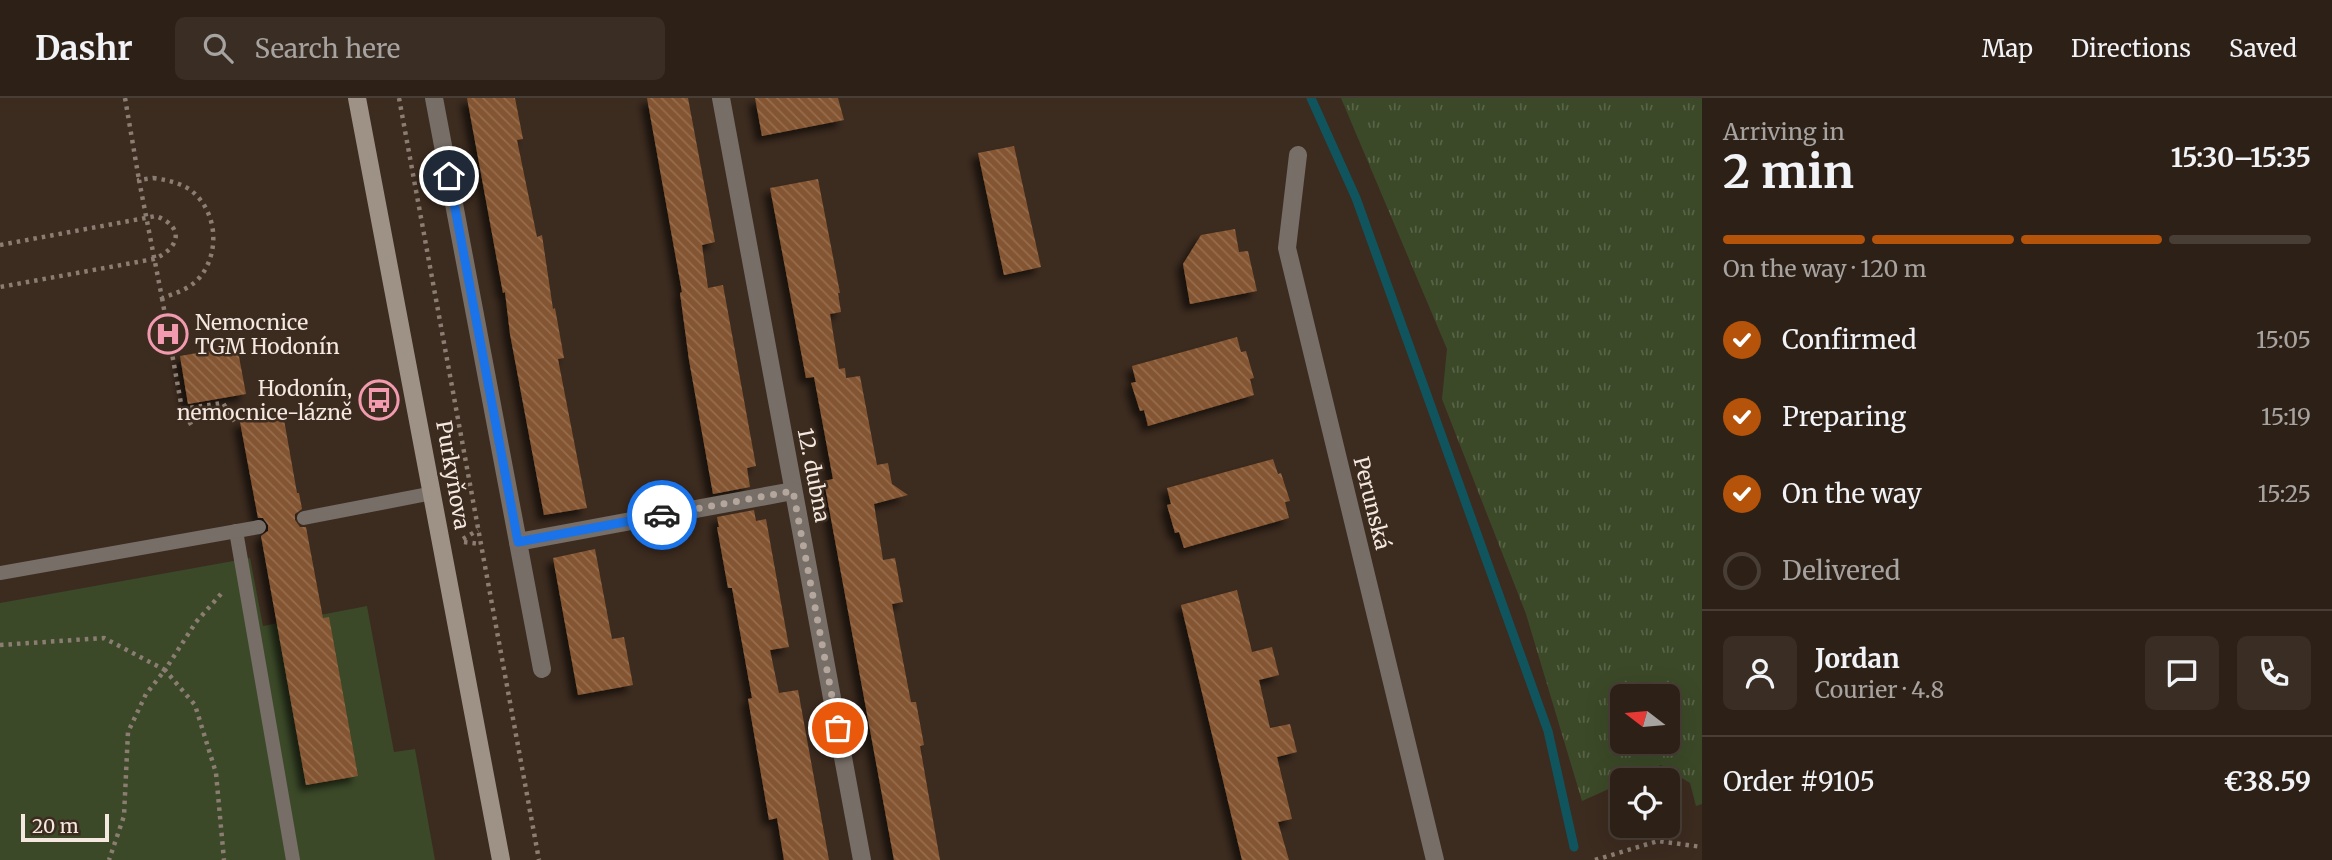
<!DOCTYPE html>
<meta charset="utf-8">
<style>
:root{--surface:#2d2017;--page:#392d24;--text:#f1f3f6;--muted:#a7a3a1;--line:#483e36;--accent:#b45309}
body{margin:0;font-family:Merriweather,serif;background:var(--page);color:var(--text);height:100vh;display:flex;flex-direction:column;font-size:26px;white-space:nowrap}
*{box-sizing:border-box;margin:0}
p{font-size:23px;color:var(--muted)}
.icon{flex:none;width:38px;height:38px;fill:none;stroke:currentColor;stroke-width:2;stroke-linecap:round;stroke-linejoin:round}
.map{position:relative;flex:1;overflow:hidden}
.drawer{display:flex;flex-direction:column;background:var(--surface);width:630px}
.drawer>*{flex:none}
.needle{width:46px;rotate:286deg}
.fabs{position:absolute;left:1610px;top:586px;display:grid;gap:14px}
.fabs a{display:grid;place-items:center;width:70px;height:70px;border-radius:10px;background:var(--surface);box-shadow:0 7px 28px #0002,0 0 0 2px var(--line);font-size:35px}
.scale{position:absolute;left:21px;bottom:18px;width:88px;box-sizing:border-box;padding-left:7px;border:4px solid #f4e8e0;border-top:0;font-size:19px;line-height:24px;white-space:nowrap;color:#f4e8e0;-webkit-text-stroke:5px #3c2b1f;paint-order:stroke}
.pin{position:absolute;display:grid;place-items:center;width:60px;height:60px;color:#fff;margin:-30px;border:4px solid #fff;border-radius:50%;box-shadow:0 2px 7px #0007}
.courier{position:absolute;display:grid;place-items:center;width:70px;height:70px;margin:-35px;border:5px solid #1a73e8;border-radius:50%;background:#fff;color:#222;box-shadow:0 2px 9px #0007}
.headline em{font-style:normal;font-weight:700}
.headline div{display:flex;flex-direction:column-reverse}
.headline{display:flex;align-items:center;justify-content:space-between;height:119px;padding:0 21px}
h1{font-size:46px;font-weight:700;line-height:52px}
.bar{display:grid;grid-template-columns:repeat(4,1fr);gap:10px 7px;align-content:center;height:84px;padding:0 21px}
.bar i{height:9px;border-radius:5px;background:var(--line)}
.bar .active{background:var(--accent)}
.bar p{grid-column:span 4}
.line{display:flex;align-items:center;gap:18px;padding:0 21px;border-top:2px solid var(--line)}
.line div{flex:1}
.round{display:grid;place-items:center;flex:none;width:74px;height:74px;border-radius:10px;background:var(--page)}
ol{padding:0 21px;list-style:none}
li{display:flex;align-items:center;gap:21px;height:77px}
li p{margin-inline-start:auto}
li .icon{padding:7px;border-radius:50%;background:var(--accent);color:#fff;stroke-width:4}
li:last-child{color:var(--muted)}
li i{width:38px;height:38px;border:4px solid var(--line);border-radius:50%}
header{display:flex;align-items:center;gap:42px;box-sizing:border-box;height:98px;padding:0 35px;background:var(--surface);border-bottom:2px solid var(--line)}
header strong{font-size:33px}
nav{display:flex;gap:38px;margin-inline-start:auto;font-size:24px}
.search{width:490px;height:63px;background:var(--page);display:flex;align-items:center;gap:18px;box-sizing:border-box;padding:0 24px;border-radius:10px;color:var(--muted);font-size:26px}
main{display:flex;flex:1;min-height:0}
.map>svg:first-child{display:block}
.grass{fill:url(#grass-tufts);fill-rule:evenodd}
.park{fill:#3b4928}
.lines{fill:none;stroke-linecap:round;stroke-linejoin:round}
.stream{stroke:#10555d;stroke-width:9}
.building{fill:url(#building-back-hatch);filter:url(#shadow)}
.path{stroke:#8b7d72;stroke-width:4.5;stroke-dasharray:3.5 5;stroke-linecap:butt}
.lane{stroke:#766e67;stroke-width:14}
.street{stroke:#766e67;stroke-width:18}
.secondary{stroke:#9e9186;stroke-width:18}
.done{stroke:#b4a69c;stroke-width:7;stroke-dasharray:0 12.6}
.route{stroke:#1a73e8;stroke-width:9}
.labels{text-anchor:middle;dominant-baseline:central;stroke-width:5;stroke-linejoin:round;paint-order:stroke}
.poi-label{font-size:21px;fill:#f4e8e0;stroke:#3c2b1f;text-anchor:start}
.street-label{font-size:21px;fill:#f4e8e0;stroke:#3c2b1f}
</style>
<header>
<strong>Dashr</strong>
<div class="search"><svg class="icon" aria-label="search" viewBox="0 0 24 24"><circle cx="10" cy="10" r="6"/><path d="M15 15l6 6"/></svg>Search here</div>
<nav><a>Map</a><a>Directions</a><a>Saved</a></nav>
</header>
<main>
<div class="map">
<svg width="1702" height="762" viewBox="0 0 1702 762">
<defs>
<pattern id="grass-tufts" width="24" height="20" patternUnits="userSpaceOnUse" patternTransform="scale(1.75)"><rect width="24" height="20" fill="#3b4928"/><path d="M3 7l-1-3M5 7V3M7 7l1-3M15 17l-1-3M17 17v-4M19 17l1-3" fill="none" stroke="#586347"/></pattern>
<pattern id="building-back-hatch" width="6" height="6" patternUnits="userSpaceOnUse" patternTransform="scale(1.75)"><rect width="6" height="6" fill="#845530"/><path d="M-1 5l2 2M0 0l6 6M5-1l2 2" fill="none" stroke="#966d4e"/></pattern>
<filter id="shadow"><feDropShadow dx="-6" dy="6" stdDeviation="3.5" flood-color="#0009"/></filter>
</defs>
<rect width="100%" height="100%" fill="#3c2b1f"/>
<path class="grass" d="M1341 0H1702V706L1696 708 1690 685 1661 667 1628 682H1622V685L1582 703 1526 516 1442 301 1447 251ZM1622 598H1668V644H1622Z"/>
<polygon class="park" points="250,460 263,528 367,508 394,654 415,651 435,762 0,762 0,505"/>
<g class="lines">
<polyline class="stream" points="1311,0 1356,100 1548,633 1574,749"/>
</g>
<g class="building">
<polygon points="467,0 515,0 523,41 517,42 537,139 542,137 553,211 555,210 564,260 558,261 587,410 544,417 510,236 505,194 503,195"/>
<polygon points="647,0 688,0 715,144 702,147 708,190 723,187 756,368 747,370 750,389 713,396 689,262 680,195 682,194"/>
<polygon points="755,0 838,0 844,22 762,38"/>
<polygon points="1014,48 1041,169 1004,177 978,55"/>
<polygon points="818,81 840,195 838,195 841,214 830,216 839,271 845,270 846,280 860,278 877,367 888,365 892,386 908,397 874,406 883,462 895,460 903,504 892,506 911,604 916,604 924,647 920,648 940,762 894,762 824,383 833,381 814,279 806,280 770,90"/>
<polygon points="1235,131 1239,154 1248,153 1257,193 1190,206 1183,166 1201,137"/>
<polygon points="1237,239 1241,254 1246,253 1254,280 1250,281 1254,297 1148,328 1144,312 1140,313 1131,285 1136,284 1132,268"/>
<polygon points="237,248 246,296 188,306 180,258"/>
<polygon points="283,316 297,395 299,395 302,411 295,416 295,422 300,429 306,429 323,520 329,519 358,678 306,687 261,438 268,433 268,427 263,420 258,420 240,324"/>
<polygon points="1273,361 1278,376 1281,375 1290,403 1285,404 1289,420 1184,450 1179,434 1175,435 1167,407 1171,406 1167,390"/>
<polygon points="754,412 756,423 766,421 789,549 770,552 779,595 798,592 829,762 784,762 777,720 769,722 748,601 752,600 732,490 728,490 717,429 719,429 717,419"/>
<polygon points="595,451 612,541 624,539 633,587 578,597 553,460"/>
<polygon points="1237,492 1252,554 1272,549 1279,577 1259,582 1270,630 1290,626 1297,654 1277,659 1292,721 1278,724 1289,762 1242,762 1181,507"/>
</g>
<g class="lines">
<g class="path">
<polyline points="125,0 139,82"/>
<polyline points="399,0 539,762"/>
<path d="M153 80C166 82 178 84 189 91 217 111 221 153 200 179 190 191 176 195 162 200L139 82Z"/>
<path d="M0 147 156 118C185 129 180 150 154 161L0 189"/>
<polyline points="162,200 182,311 193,330"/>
<polyline points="182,311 223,305 237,327"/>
<polyline points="463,441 478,432"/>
<polyline points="464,444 481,446"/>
<polyline points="221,496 196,524 165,572 195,607 216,675 224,762"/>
<polyline points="0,547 104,540 165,572 146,596 128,634 124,718 109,762"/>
<polyline points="1595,762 1658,743 1702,749"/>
</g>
<g class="lane">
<polyline points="304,420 433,395"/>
<polyline points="236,433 293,762"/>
<polyline points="0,475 259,429"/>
</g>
<g class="street">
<polyline points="434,0 542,571"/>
<polyline points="721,0 862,762"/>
<polyline points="1298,57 1287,150 1435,762"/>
<polyline points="518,444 793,393"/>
</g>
<polyline class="secondary" points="357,0 501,762"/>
</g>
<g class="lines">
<polyline class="done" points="662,417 793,393 838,630"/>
<polyline class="route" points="449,78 518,444 662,417"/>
</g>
<defs>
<g id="hospital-ring" transform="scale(2.0125)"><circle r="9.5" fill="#3c2b1f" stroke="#f29aaf" stroke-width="1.5"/><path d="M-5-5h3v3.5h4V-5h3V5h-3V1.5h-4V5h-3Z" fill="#f29aaf"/></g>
<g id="bus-ring" transform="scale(2.0125)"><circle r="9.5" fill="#3c2b1f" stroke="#f29aaf" stroke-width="1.5"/><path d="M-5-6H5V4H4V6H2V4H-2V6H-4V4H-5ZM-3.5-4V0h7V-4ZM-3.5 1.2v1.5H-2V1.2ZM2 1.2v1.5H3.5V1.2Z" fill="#f29aaf"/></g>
</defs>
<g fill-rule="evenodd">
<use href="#hospital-ring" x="168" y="236"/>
<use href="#bus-ring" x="379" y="302"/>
</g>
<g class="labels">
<g class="poi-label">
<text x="195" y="224">Nemocnice<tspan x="195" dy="24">TGM Hodonín</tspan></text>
<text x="352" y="290" text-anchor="end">Hodonín,<tspan x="352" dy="24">nemocnice-lázně</tspan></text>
</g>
<g class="street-label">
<text transform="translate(453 377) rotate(80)">Purkyňova</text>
<text transform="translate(814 377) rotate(79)">12. dubna</text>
<text transform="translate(1372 405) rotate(76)">Perunská</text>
</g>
</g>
</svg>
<div class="fabs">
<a><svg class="needle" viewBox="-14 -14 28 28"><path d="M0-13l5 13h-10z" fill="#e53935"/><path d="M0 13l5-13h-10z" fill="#a7a3a1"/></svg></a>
<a><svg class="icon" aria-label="locate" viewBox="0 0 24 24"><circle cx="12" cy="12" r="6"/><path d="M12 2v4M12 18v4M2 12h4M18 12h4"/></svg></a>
</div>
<div class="scale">20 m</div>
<div class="pin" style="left:838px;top:630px;background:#ea580c"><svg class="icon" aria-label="bag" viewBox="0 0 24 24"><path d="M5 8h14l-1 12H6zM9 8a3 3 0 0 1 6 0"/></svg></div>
<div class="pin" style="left:449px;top:78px;background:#1f2937"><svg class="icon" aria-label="home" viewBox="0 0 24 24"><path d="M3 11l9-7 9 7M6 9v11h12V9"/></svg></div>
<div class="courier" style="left:662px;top:417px"><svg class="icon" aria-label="car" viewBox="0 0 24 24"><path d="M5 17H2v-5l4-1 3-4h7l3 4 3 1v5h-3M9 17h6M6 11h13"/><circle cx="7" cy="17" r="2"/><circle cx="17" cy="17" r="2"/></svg></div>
</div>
<section class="drawer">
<div class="headline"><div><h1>2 min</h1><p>Arriving in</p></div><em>15:30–15:35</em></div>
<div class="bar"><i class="active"></i><i class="active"></i><i class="active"></i><i></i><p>On the way · 120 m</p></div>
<ol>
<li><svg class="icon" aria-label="check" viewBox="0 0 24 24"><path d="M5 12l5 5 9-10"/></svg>Confirmed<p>15:05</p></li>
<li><svg class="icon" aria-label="check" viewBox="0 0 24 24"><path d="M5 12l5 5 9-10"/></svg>Preparing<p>15:19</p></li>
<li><svg class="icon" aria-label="check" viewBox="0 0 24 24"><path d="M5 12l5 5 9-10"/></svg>On the way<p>15:25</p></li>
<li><i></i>Delivered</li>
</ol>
<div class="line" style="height:126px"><a class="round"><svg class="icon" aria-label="person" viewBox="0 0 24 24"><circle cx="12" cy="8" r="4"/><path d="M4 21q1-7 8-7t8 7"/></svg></a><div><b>Jordan</b><p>Courier · 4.8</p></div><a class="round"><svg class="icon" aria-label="chat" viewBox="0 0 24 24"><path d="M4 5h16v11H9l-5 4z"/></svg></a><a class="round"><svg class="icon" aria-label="phone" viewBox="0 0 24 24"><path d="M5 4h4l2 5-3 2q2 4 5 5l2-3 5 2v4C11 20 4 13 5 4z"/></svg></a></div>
<div class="line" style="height:91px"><div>Order #9105</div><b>€38.59</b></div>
</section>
</main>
